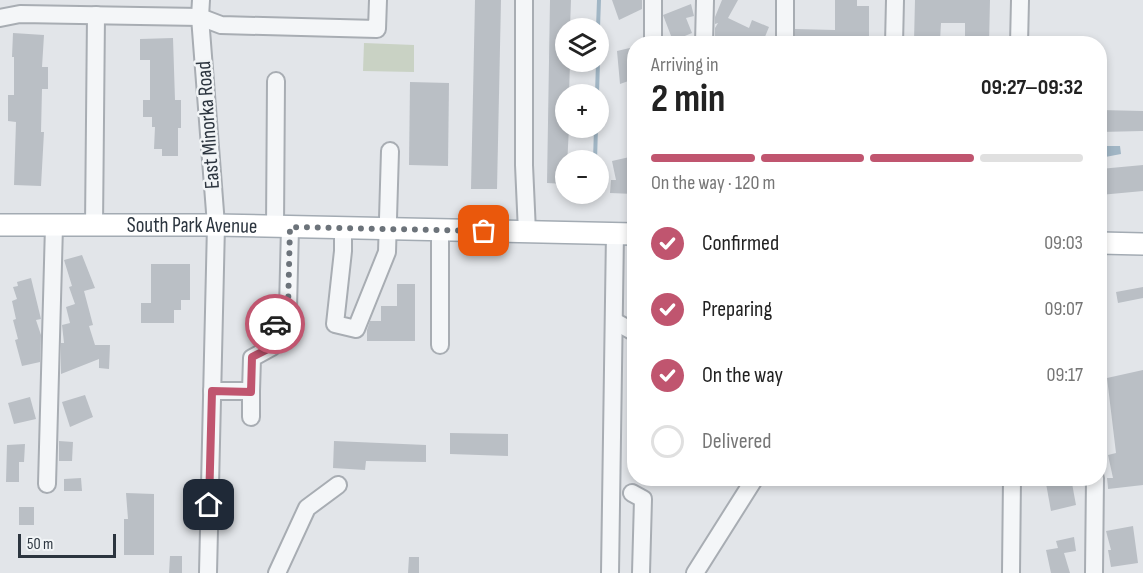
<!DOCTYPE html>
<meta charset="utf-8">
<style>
:root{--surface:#fff;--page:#f6f6f6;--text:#222;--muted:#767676;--line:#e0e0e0;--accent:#c0556f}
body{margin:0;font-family:"Sofia Sans Condensed",sans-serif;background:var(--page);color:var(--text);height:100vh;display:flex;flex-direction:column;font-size:22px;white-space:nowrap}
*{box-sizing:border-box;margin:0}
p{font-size:20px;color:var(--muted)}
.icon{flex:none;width:33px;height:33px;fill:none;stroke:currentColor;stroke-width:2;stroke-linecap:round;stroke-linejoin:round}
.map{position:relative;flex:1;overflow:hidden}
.drawer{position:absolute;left:627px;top:36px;width:480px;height:450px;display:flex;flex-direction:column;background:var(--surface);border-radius:24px;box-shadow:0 3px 9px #0003}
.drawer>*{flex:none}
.fabs{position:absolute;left:555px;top:18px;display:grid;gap:12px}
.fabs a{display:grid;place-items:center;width:54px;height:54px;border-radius:50%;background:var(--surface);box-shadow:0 3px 9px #0003;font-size:30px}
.scale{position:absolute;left:18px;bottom:15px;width:98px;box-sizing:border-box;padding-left:6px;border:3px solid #2c353f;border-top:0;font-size:16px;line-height:21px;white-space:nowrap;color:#2c353f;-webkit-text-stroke:4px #f1f4f6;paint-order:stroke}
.pin{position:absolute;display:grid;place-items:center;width:51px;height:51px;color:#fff;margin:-26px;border-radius:12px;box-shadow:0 3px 9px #0006}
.courier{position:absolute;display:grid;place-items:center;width:60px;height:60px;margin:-30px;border:4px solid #c0556f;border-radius:50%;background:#fff;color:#222;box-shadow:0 2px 8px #0007}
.summary em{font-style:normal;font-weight:700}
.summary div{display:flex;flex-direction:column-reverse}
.summary{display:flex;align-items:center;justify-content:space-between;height:102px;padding:0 24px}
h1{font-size:39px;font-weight:700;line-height:45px}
.bar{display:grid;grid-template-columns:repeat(4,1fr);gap:9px 6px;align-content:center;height:72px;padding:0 24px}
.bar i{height:8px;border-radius:4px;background:var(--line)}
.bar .active{background:var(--accent)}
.bar p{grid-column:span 4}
ol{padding:0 24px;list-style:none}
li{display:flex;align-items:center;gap:18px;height:66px}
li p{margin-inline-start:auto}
li .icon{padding:6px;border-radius:50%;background:var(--accent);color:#fff;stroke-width:4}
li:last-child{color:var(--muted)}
li i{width:33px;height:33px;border:3px solid var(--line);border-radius:50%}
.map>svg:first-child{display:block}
.green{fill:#c9d2c4}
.water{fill:#a1b6c5}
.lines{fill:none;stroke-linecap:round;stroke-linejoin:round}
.stream{stroke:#a1b6c5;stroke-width:4}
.building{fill:#babfc5}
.minor-casing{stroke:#a8adb3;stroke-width:20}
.major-casing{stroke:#a3abb3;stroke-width:24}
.minor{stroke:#f4f6f8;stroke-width:16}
.major{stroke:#fff;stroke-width:21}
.done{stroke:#6c737a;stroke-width:6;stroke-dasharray:0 10.8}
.route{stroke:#c0556f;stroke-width:8}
.labels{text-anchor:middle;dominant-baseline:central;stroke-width:5;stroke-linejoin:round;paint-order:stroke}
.street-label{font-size:21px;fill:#2c353f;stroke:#f1f4f6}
</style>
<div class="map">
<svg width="1143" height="573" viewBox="0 0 1143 573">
<rect width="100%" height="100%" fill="#e2e5e9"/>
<polygon class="green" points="364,43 414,45 414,72 363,71"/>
<polygon class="water" points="1100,142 1105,146 1120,146 1121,154 1100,158"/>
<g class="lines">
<g class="stream">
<polyline points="598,28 599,0"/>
<polyline points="597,94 598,62"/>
<polyline points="595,160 596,128"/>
<polyline points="592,196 593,194"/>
</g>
</g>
<g class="building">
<polygon points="475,0 501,0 497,189 471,189"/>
<polygon points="550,0 571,0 570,28 566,28 566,62 570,62 569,94 566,94 566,128 569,128 566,184 547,183"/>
<polygon points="612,0 642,0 642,9 619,20"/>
<polygon points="722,0 738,0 728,18 749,28 752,20 769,27 762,44 721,44 715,41 715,28 718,23 715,24 715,17"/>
<polygon points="835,0 857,0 857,6 869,6 869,38 861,38 860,44 835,44 835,41 795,37 795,29 835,30"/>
<polygon points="915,0 990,0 989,44 965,44 965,23 941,23 940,41 914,41"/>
<polygon points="691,4 694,16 686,18 692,33 673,41 663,15"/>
<polygon points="13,33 44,35 42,67 48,67 48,89 42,89 41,132 44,132 41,186 14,185 16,122 8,121 8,95 14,95 14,57 12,57"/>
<polygon points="173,38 175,100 181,100 181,128 178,128 178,156 162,156 162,149 154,149 155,127 152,127 152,117 143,117 143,100 150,100 150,60 140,60 140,39"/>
<polygon points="634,47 634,79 620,84 617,51"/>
<polygon points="410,82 449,83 448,166 409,165"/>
<polygon points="1100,110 1143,111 1143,131 1100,132"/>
<polygon points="634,156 634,194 610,193 611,180 616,180 612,161"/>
<polygon points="1143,165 1143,191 1100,195 1100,169"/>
<polygon points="82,255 95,288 84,291 93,325 89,326 95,345 110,345 109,369 99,368 99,359 61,374 61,343 64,343 62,325 70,323 66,307 75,304 69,287 72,286 64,260"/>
<polygon points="151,264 190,264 190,300 181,300 181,310 174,310 174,323 141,323 141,303 151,303"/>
<polygon points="31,278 41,319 36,320 41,335 40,362 22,366 15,340 18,339 13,320 16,319 12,301 17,299 13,287 18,286 17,282"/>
<polygon points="397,284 415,284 415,341 367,341 367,330 370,321 381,321 381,306 397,306"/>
<polygon points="1143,287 1143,298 1118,303 1116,292"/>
<polygon points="1143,370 1143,485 1108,489 1107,478 1113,478 1108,455 1116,453 1107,378"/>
<polygon points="85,395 93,417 70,427 62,402"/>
<polygon points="30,397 36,419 14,424 8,403"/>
<polygon points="450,433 508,434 508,456 450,454"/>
<polygon points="59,441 73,442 72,461 59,461"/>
<polygon points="334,441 426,445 426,462 366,461 365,470 333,468"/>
<polygon points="25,444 24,462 19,462 19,482 6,482 7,445"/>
<polygon points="81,478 82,491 64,491 64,479"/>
<polygon points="1045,478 1071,478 1076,505 1051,511"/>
<polygon points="126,493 154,494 154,555 124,555 124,519 128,519"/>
<rect x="19" y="507" width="15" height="18"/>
<polygon points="1133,526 1138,563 1111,567 1108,550 1111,550 1106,531"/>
<polygon points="1074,537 1076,551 1064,553 1070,573 1051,573 1046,550 1058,548 1056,541"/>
<polygon points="170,556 182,556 182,573 169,573"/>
<polygon points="409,557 419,557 419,573 408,573"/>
</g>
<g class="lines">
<g class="minor-casing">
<g id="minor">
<polyline points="201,0 200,17 216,225 208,573"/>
<polyline points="524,0 524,165 527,232"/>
<polyline points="0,18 20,14 200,17 221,25 377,29 378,0"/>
<polyline points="653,44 653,0"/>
<polyline points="704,44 705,0"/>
<polyline points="785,44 785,0"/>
<polyline points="894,44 895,0"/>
<polyline points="1019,44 1020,0"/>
<polyline points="94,226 96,15"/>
<polyline points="275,227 276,81"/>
<polyline points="343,228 343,251 335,324 356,329 387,252 390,151"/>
<polyline points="614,321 634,332"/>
<polyline points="440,345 440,230"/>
<polyline points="212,391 251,391 252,358 272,347 275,324 288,309 290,227"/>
<polyline points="251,417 251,391"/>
<polyline points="47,484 54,226"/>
<polyline points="632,493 643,499 641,573"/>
<polyline points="277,573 307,508 338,485"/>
<polyline points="610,573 615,233"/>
<polyline points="695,573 755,478"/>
<polyline points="1011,573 1012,478"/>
<polyline points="1094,573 1095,478"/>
</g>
</g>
<g class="major-casing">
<g id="major">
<path id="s1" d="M0 225H216L634 234"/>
<polyline points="1100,243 1143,244"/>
</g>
</g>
<use href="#minor" class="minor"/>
<use href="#major" class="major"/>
</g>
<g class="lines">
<polyline class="done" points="275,324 288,309 290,227 484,231"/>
<polyline class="route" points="209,505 212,391 251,392 252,357 272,347 275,324"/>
</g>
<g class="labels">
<g class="street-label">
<text transform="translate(208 125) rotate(-94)">East Minorka Road</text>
<text stroke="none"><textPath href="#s1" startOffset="192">South Park Avenue</textPath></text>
</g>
</g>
</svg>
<div class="fabs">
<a><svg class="icon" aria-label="layers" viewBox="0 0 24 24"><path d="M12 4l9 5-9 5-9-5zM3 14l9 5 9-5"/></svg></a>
<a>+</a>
<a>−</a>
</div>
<div class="scale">50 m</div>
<div class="pin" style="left:484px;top:231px;background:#ea580c"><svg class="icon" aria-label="bag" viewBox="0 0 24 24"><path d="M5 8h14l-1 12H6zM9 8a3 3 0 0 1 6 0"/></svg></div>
<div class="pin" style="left:209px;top:505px;background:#1f2937"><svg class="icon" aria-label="home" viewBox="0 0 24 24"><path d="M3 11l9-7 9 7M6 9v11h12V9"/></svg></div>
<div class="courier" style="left:275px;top:324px"><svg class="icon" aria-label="car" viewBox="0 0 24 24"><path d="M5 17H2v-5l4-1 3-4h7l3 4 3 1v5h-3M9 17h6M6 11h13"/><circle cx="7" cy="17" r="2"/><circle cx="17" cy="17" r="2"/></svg></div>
<section class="drawer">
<div class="summary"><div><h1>2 min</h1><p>Arriving in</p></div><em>09:27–09:32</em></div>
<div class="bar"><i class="active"></i><i class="active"></i><i class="active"></i><i></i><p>On the way · 120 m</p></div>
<ol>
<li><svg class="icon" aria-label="check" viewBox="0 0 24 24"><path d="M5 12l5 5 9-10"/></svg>Confirmed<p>09:03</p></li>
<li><svg class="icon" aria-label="check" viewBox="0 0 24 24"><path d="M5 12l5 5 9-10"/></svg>Preparing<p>09:07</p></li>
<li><svg class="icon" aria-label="check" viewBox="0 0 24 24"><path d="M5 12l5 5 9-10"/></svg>On the way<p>09:17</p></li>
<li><i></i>Delivered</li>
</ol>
</section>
</div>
